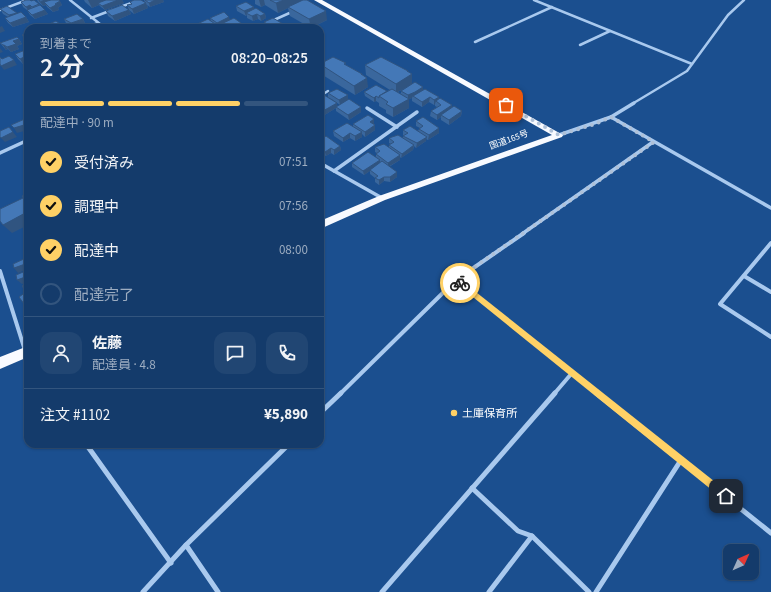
<!DOCTYPE html>
<html lang="ja">
<meta charset="utf-8">
<style>
:root{--surface:#143b6b;--page:#214673;--text:#f1f3f6;--muted:#9dadc1;--line:#33557e;--accent:#ffd166}
body{margin:0;font-family:"Source Sans 3","Noto Sans JP",sans-serif;background:var(--page);color:var(--text);height:100vh;display:flex;flex-direction:column;font-size:15px;white-space:nowrap}
*{box-sizing:border-box;margin:0}
p{font-size:13px;color:var(--muted)}
.icon{flex:none;width:22px;height:22px;fill:none;stroke:currentColor;stroke-width:2;stroke-linecap:round;stroke-linejoin:round}
.map{position:relative;flex:1;overflow:hidden}
.panel{position:absolute;left:24px;top:24px;width:300px;height:424px;display:flex;flex-direction:column;background:var(--surface);border-radius:12px;box-shadow:0 1px 3px #0004,0 0 0 1px var(--line)}
.panel>*{flex:none}
.needle{width:26px;rotate:45deg}
.tools{position:absolute;left:723px;top:544px;display:grid;gap:8px}
.tools a{display:grid;place-items:center;width:36px;height:36px;border-radius:8px;background:var(--surface);box-shadow:0 1px 3px #0004,0 0 0 1px var(--line);font-size:20px}
.pin{position:absolute;display:grid;place-items:center;width:34px;height:34px;color:#fff;margin:-17px;border-radius:8px;box-shadow:0 2px 6px #0006}
.courier{position:absolute;display:grid;place-items:center;width:40px;height:40px;margin:-20px;border:3px solid #ffd166;border-radius:50%;background:#fff;color:#222;box-shadow:0 1px 5px #0007}
.summary em{font-style:normal;font-weight:600}
.summary div{display:flex;flex-direction:column-reverse}
.summary{display:flex;align-items:center;justify-content:space-between;height:68px;padding:0 16px}
h1{font-size:26px;font-weight:600;line-height:30px}
.bar{display:grid;grid-template-columns:repeat(4,1fr);gap:6px 4px;align-content:center;height:48px;padding:0 16px}
.bar i{height:5px;border-radius:3px;background:var(--line)}
.bar .current{background:var(--accent)}
.bar p{grid-column:span 4}
.line{display:flex;align-items:center;gap:10px;padding:0 16px;border-top:1px solid var(--line)}
.line div{flex:1}
.round{display:grid;place-items:center;flex:none;width:42px;height:42px;border-radius:12px;background:var(--page)}
ol{padding:0 16px;list-style:none}
li{display:flex;align-items:center;gap:12px;height:44px}
li p{margin-inline-start:auto}
li .icon{padding:4px;border-radius:50%;background:var(--accent);color:#111;stroke-width:4}
li:last-child{color:var(--muted)}
li i{width:22px;height:22px;border:2px solid var(--line);border-radius:50%}
.map>svg:first-child{display:block}
.lines{fill:none;stroke-linecap:round;stroke-linejoin:round}
.minor-far3{stroke:#a9c9ee;stroke-width:2.5}
.minor-far2{stroke:#a9c9ee;stroke-width:3.5}
.minor-far1{stroke:#a9c9ee;stroke-width:4}
.minor{stroke:#a9c9ee;stroke-width:5}
.trunk{fill:#f8faff;fill-rule:evenodd}
.wall{fill:#3a679d;fill-rule:evenodd}
.shaded-wall{fill:#305480}
.building{fill:#4478b7;stroke:#305480}
.route{fill:#ffd166}
.done{stroke:#afc1d8;stroke-width:4;stroke-dasharray:0 7.2}
.poi-dot{fill:#ffd166;stroke:#1b4f8f;stroke-width:1.5}
.labels{text-anchor:middle;dominant-baseline:central;stroke-width:3.5;stroke-linejoin:round;paint-order:stroke}
.far-street-label{font-size:9px;fill:#fff;stroke:#1b4f8f}
.poi-label{font-size:11px;fill:#fff;stroke:#1b4f8f;text-anchor:start}
</style>
<div class="map">
<svg width="771" height="592" viewBox="0 0 771 592">
<rect width="100%" height="100%" fill="#1b4f8f"/>
<g class="lines">
<g class="minor-far3">
<polyline points="70,0 105,28"/>
<polyline points="534,0 692,64"/>
<polyline points="120,7 140,0"/>
<polyline points="0,10 27,0"/>
<polyline points="91,18 112,10"/>
<polyline points="84,28 98,23"/>
<polyline points="256,28 294,11"/>
<polyline points="475,42 552,7"/>
<polyline points="580,45 610,31"/>
<polyline points="320,96 328,91"/>
<polyline points="632,104 687,71 728,15 744,0"/>
</g>
<g class="minor-far2">
<polyline points="367,108 397,127"/>
<polyline points="611,117 771,208"/>
<polyline points="559,135 611,117 634,103"/>
<polyline points="0,153 28,140"/>
<polyline points="320,163 382,198"/>
<polyline points="334,171 417,112"/>
<polyline points="522,234 653,142"/>
</g>
<g class="minor-far1">
<polyline points="771,243 720,304 771,337"/>
<polyline points="0,271 28,360"/>
<polyline points="744,276 771,292"/>
<polyline points="456,280 598,394"/>
<polyline points="340,394 456,280 524,233"/>
<polyline points="554,394 572,373"/>
</g>
<g class="minor">
<polyline points="596,393 771,533"/>
<polyline points="320,413 341,393"/>
<polyline points="86,444 171,563"/>
<polyline points="472,488 518,531 532,536 589,592"/>
<polyline points="186,545 218,592"/>
<polyline points="143,592 186,545 289,444"/>
<polyline points="382,592 555,393"/>
<polyline points="489,592 532,536"/>
<polyline points="596,592 681,460"/>
</g>
<g class="trunk">
<polygon points="314,0 322,0 563,135 562,137 385,200 320,229 320,221 379,196 552,135"/>
<polygon points="28,346 28,357 0,369 0,357"/>
</g>
</g>
<g class="wall">
<polygon points="37,0 59,0 62,5 58,8 59,10 53,12 47,7 46,5 43,6 38,2"/>
<polygon points="84,0 122,0 124,3 105,10 101,7 99,5 92,8 85,2"/>
<polygon points="144,0 163,0 164,2 150,7 147,5 148,8 134,14 129,10 127,5 131,4 130,2 145,3"/>
<polygon points="255,0 307,0 327,20 311,28 290,16 288,8 278,13 265,5 261,7 255,4"/>
<polygon points="21,2 39,4 48,14 35,19 30,15 27,10 23,7"/>
<polygon points="236,6 254,9 265,14 266,18 261,21 258,19 253,21 247,18 247,15 246,16 237,11"/>
<polygon points="0,9 17,13 17,14 26,17 29,22 13,27 8,23 5,18 8,17 3,14"/>
<polygon points="129,10 131,14 115,21 108,16 106,11"/>
<polygon points="210,18 230,20 241,23 243,27 241,28 224,28 223,26 219,27 220,28 196,28 195,25 211,21"/>
<polygon points="64,19 83,19 85,23 74,28 66,23"/>
<polygon points="264,22 284,27 287,28 266,28 265,27"/>
<polygon points="28,33 28,43 25,40 22,35"/>
<polygon points="19,39 22,44 17,46 19,49 11,52 8,49 6,50 0,43"/>
<polygon points="28,49 28,61 23,64 18,59 15,54"/>
<polygon points="320,64 346,65 362,74 368,87 355,95 321,74"/>
<polygon points="365,65 408,72 412,84 398,92 401,94 401,91 423,90 439,97 439,99 452,108 462,111 461,116 449,125 441,120 441,117 437,120 430,116 431,111 437,107 435,106 435,104 434,105 429,102 422,107 412,101 412,98 409,99 409,108 393,117 386,113 386,110 379,106 379,103 376,101 374,102 365,96 364,92 387,91 390,90 366,75"/>
<path d="M328 93 348 100 361 107V112L349 120 336 111V108L323 116 320 114 321 117 320 118V97H328ZM330 98 340 105 337 106Z"/>
<polygon points="416,121 439,133 428,140 426,139 426,141 416,148 414,146 413,150 401,158 400,157 400,160 389,167 397,177 390,182 384,181 379,185 375,182 375,178 370,174 370,171 364,175 352,167 352,163 376,157 376,154 377,153 375,152 375,147 389,148 389,145 391,144 389,143 389,138 403,139 403,136 404,135 403,135 403,130 418,131 419,129 420,128 416,126"/>
<polygon points="353,124 374,124 375,125 375,130 365,137 362,134 362,137 355,141 350,138 343,142 334,136 333,131 353,127"/>
<polygon points="320,140 340,146 341,150 334,155 331,153 326,156 320,152"/>
</g>
<g class="shaded-wall">
<polygon points="45,0 56,0 44,2 46,5 43,6 40,2"/>
<polygon points="88,0 112,0 98,3 99,5 92,8"/>
<polygon points="118,0 122,0 124,3 105,10 102,6"/>
<polygon points="155,0 163,0 164,2 150,7 149,3"/>
<polygon points="259,0 264,0 265,5 261,7"/>
<polygon points="284,0 303,0 288,7 288,8 278,13 276,3"/>
<polygon points="60,1 62,5 58,8 59,10 53,12 50,8"/>
<polygon points="146,3 148,8 134,14 132,9"/>
<polygon points="30,5 32,10 29,11 26,7"/>
<polygon points="254,7 255,12 246,13 247,15 246,16 244,11"/>
<polygon points="45,10 48,14 35,19 32,15"/>
<polygon points="129,10 131,14 115,21 112,16"/>
<polygon points="326,11 327,20 311,28 309,19"/>
<polygon points="17,13 20,17 12,20 9,15"/>
<polygon points="257,14 258,19 253,21 252,16"/>
<polygon points="265,14 266,18 261,21 260,16"/>
<polygon points="26,17 29,22 13,27 10,23"/>
<polygon points="229,17 231,22 223,23 223,26 219,28 217,23"/>
<polygon points="83,19 85,23 74,28 71,23"/>
<polygon points="241,23 243,27 241,28 230,28"/>
<polygon points="60,24 62,28 54,28 53,27"/>
<polygon points="215,24 216,28 201,28 208,25"/>
<polygon points="283,24 284,28 276,28"/>
<polygon points="2,26 5,31 0,33 0,27"/>
<polygon points="19,39 22,44 17,46 19,49 11,52 7,47 13,41"/>
<polygon points="3,45 4,45 8,49 6,50"/>
<polygon points="0,48 3,52 0,53"/>
<polygon points="28,55 28,61 23,64 20,59"/>
<polygon points="14,60 17,65 4,70 1,66"/>
<polygon points="407,71 408,71 408,76 412,74 412,84 396,93 396,84"/>
<polygon points="361,74 362,74 363,81 367,78 368,87 355,95 354,86"/>
<polygon points="325,81 325,86 320,89 320,84"/>
<polygon points="423,87 423,92 413,96 412,98 408,100 408,95"/>
<polygon points="348,95 348,100 340,105 339,100"/>
<polygon points="376,96 376,101 374,102 374,98"/>
<polygon points="430,97 429,102 422,107 422,102"/>
<polygon points="439,97 438,102 436,101 435,104 434,105 434,100"/>
<polygon points="409,99 409,108 393,117 393,108"/>
<polygon points="337,103 337,107 336,107 336,108 323,116 323,111"/>
<polygon points="452,105 452,110 441,115 441,117 437,120 437,115"/>
<polygon points="361,107 361,112 349,120 348,115"/>
<polygon points="462,111 461,116 449,125 449,120"/>
<polygon points="374,119 374,124 370,126 370,122"/>
<polygon points="24,125 28,130 17,133 14,128"/>
<polygon points="375,125 375,130 365,137 365,132"/>
<polygon points="439,128 439,133 428,140 429,135"/>
<polygon points="13,132 17,137 5,142 1,138"/>
<polygon points="362,132 362,137 355,141 355,136"/>
<polygon points="350,133 350,138 343,142 343,138"/>
<polygon points="427,137 426,141 416,148 417,143"/>
<polygon points="414,145 413,150 401,158 402,154"/>
<polygon points="340,146 341,150 334,155 334,150"/>
<polygon points="331,148 331,153 326,156 325,152"/>
<polygon points="400,155 400,160 388,167 388,163"/>
<polygon points="380,160 380,165 370,170 370,171 364,175 363,171"/>
<polygon points="397,172 397,177 390,182 390,177"/>
<polygon points="384,177 384,181 379,185 379,180"/>
<polygon points="27,212 28,213 28,225 12,233 3,225"/>
<polygon points="26,258 28,260 28,269 18,273 14,268"/>
<polygon points="28,276 28,282 22,284 17,280"/>
</g>
<g class="building">
<polygon points="26,0 30,0 31,1 34,0 39,4 32,7 30,5 26,7 21,2"/>
<polygon points="39,0 45,0 40,2"/>
<polygon points="51,0 59,0 60,1 55,4 56,5 50,8 44,2"/>
<polygon points="106,0 118,0 102,6 98,3"/>
<polygon points="134,0 141,0 146,3 132,9 127,5 132,4 130,2"/>
<polygon points="145,0 155,0 149,3"/>
<polygon points="270,0 284,0 276,3"/>
<polygon points="303,0 307,0 326,11 309,19 288,7"/>
<polygon points="246,2 254,7 244,11 236,6"/>
<polygon points="40,5 45,10 32,15 27,10"/>
<polygon points="122,5 129,10 112,16 106,11"/>
<polygon points="7,6 17,13 9,15 0,9"/>
<polygon points="256,8 265,14 260,16 257,14 252,16 246,13"/>
<polygon points="21,12 26,17 10,23 5,18"/>
<polygon points="224,12 229,17 217,23 210,18"/>
<polygon points="77,14 83,19 71,23 64,19"/>
<polygon points="234,18 241,23 230,28 223,23"/>
<polygon points="273,18 283,24 276,28 270,28 272,27 264,22"/>
<polygon points="208,19 215,24 208,25 201,28 200,28 195,25"/>
<polygon points="56,21 60,24 53,27 54,28 44,28 42,27"/>
<polygon points="88,25 93,28 80,28"/>
<polygon points="217,26 220,28 210,28"/>
<polygon points="28,33 28,40 22,35"/>
<polygon points="17,37 19,39 13,41 16,44 7,47 4,45 3,45 0,43"/>
<polygon points="28,49 28,55 20,59 15,54"/>
<polygon points="9,56 14,60 1,66 0,64 0,57 2,59"/>
<polygon points="333,57 346,63 344,64 362,74 361,74 367,78 354,86 320,64"/>
<polygon points="381,57 408,71 407,71 412,74 396,84 365,65"/>
<polygon points="320,78 325,81 320,84"/>
<polygon points="415,82 423,87 415,92 408,95 401,91"/>
<polygon points="376,85 387,91 379,96 379,98 376,96 374,98 364,92"/>
<polygon points="337,89 348,95 339,100 328,93"/>
<polygon points="392,89 409,99 393,108 386,104 388,102 379,96"/>
<polygon points="425,89 439,97 434,100 430,97 422,102 413,96"/>
<polygon points="324,95 337,103 323,111 320,109 320,105 323,103 320,100 320,97"/>
<polygon points="440,98 452,105 437,115 431,111 441,105 436,101"/>
<polygon points="349,99 361,107 348,115 336,107"/>
<polygon points="454,106 462,111 449,120 441,115"/>
<polygon points="368,115 374,119 370,122 375,125 365,132 353,124"/>
<polygon points="423,117 439,128 429,135 419,129 423,126 416,121"/>
<polygon points="27,118 28,119 28,125 26,126 24,125 14,128 11,125"/>
<polygon points="347,123 362,132 355,136 350,133 343,138 333,131"/>
<polygon points="410,126 427,137 417,143 403,136 408,133 403,130"/>
<polygon points="9,127 13,132 1,138 0,137 0,131"/>
<polygon points="398,135 414,145 402,154 389,145 394,142 389,138"/>
<polygon points="326,136 340,146 334,150 331,148 325,152 320,148 320,140"/>
<polygon points="28,138 28,142 25,139"/>
<polygon points="384,144 400,155 388,163 376,154 380,151 375,147"/>
<polygon points="368,152 380,160 363,171 352,163"/>
<polygon points="382,161 397,172 390,177 384,177 379,180 375,178 378,176 370,170"/>
<polygon points="28,193 28,214 27,212 3,225 0,221 0,209 23,198 22,196"/>
<polygon points="26,258 28,263 14,268 13,264"/>
<polygon points="28,270 28,276 17,280 16,275"/>
<polygon points="28,282 28,308 27,308 19,297 26,292 22,286"/>
</g>
<polygon class="route" points="458,281 462,281 729,493 730,496 729,499 726,501 723,499 458,285"/>
<g class="lines">
<polyline class="done" points="460,283 456,280 654,142 611,117 595,124 559,135 506,105"/>
</g>
<circle class="poi-dot" cx="454" cy="413" r="4"/>
<g class="labels">
<g class="far-street-label">
<text transform="translate(509 140) rotate(-20)">国道165号</text>
</g>
<g class="poi-label">
<text x="462" y="413">土庫保育所</text>
</g>
</g>
</svg>
<div class="tools">
<a><svg class="needle" viewBox="-14 -14 28 28"><path d="M0-13l5 13h-10z" fill="#e53935"/><path d="M0 13l5-13h-10z" fill="#9dadc1"/></svg></a>
</div>
<div class="pin" style="left:506px;top:105px;background:#ea580c"><svg class="icon" aria-label="bag" viewBox="0 0 24 24"><path d="M5 8h14l-1 12H6zM9 8a3 3 0 0 1 6 0"/></svg></div>
<div class="pin" style="left:726px;top:496px;background:#1f2937"><svg class="icon" aria-label="home" viewBox="0 0 24 24"><path d="M3 11l9-7 9 7M6 9v11h12V9"/></svg></div>
<div class="courier" style="left:460px;top:283px"><svg class="icon" aria-label="bike" viewBox="0 0 24 24"><circle cx="6" cy="16" r="4"/><circle cx="18" cy="16" r="4"/><path d="M6 16l4-8h5l3 8M10 8l3 8H6M13 5h3"/></svg></div>
<section class="panel">
<div class="summary"><div><h1>2 分</h1><p>到着まで</p></div><em>08:20–08:25</em></div>
<div class="bar"><i class="current"></i><i class="current"></i><i class="current"></i><i></i><p>配達中 · 90 m</p></div>
<ol>
<li><svg class="icon" aria-label="check" viewBox="0 0 24 24"><path d="M5 12l5 5 9-10"/></svg>受付済み<p>07:51</p></li>
<li><svg class="icon" aria-label="check" viewBox="0 0 24 24"><path d="M5 12l5 5 9-10"/></svg>調理中<p>07:56</p></li>
<li><svg class="icon" aria-label="check" viewBox="0 0 24 24"><path d="M5 12l5 5 9-10"/></svg>配達中<p>08:00</p></li>
<li><i></i>配達完了</li>
</ol>
<div class="line" style="height:72px"><a class="round"><svg class="icon" aria-label="person" viewBox="0 0 24 24"><circle cx="12" cy="8" r="4"/><path d="M4 21q1-7 8-7t8 7"/></svg></a><div><b>佐藤</b><p>配達員 · 4.8</p></div><a class="round"><svg class="icon" aria-label="chat" viewBox="0 0 24 24"><path d="M4 5h16v11H9l-5 4z"/></svg></a><a class="round"><svg class="icon" aria-label="phone" viewBox="0 0 24 24"><path d="M5 4h4l2 5-3 2q2 4 5 5l2-3 5 2v4C11 20 4 13 5 4z"/></svg></a></div>
<div class="line" style="height:52px"><div>注文 #1102</div><b>¥5,890</b></div>
</section>
</div>
